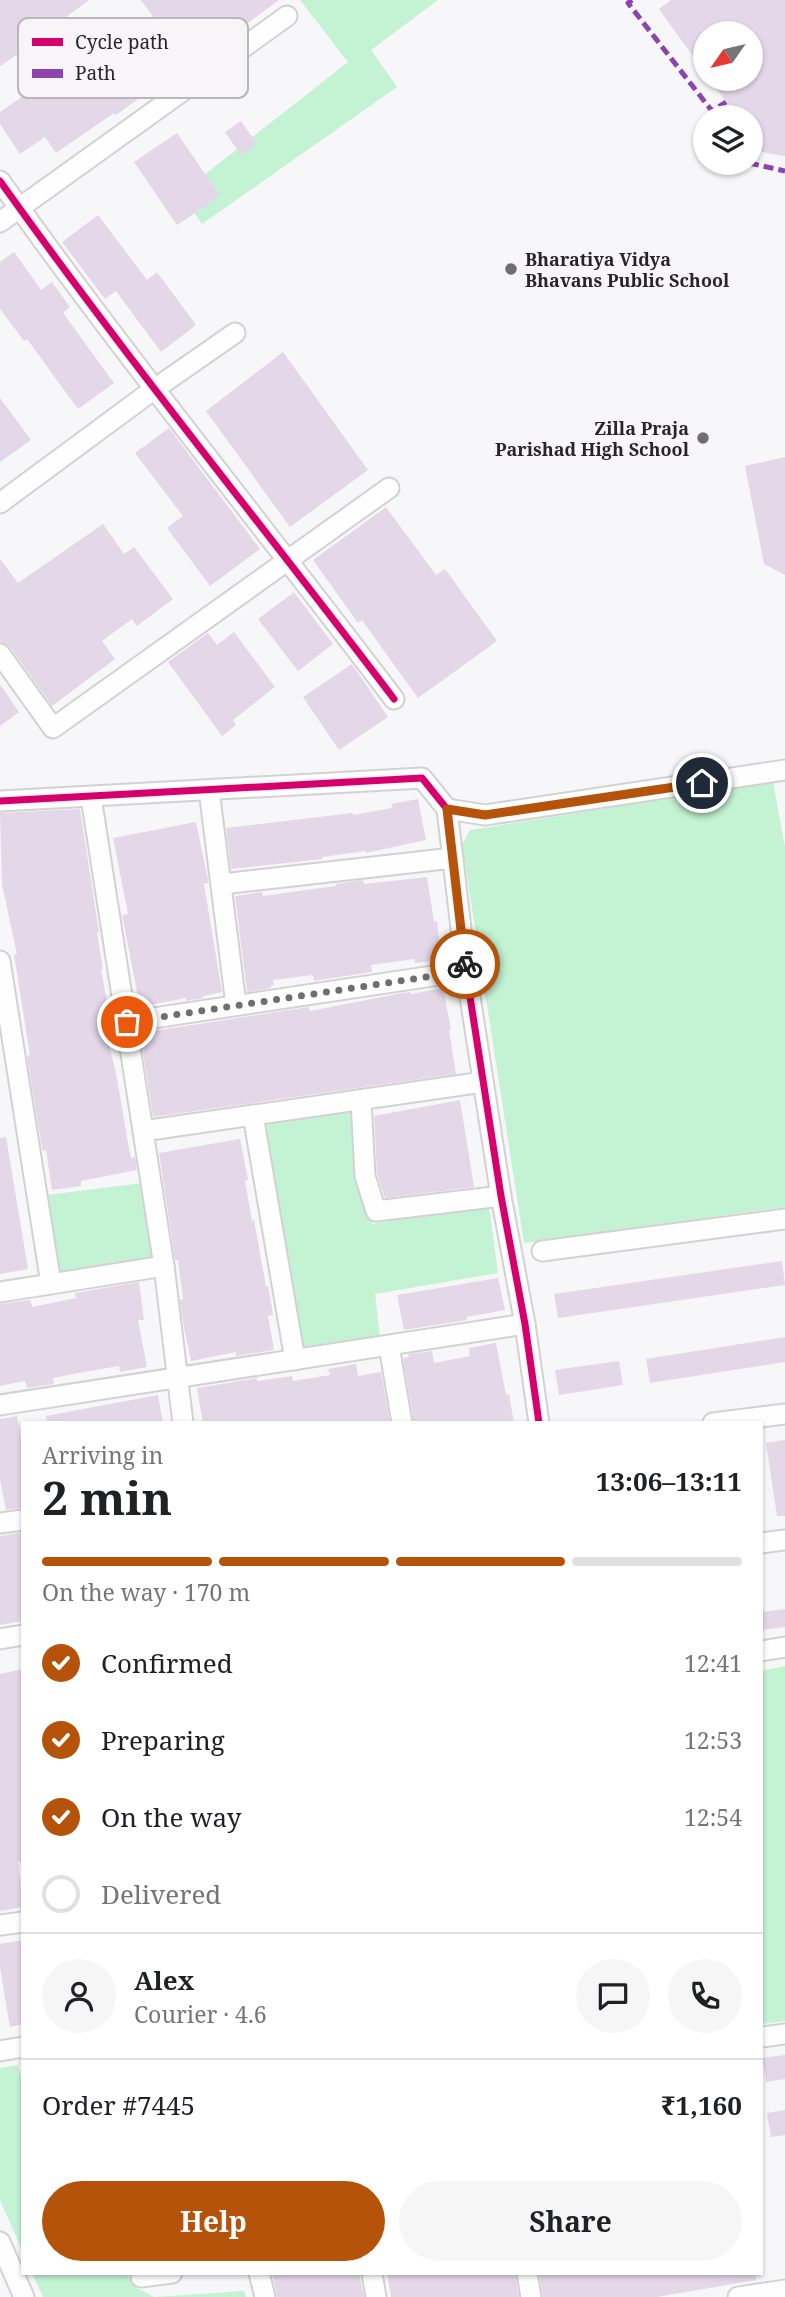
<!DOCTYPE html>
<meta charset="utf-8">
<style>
:root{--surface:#fff;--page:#f6f6f6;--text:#202124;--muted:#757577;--line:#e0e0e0;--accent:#b45309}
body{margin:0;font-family:"Noto Serif",serif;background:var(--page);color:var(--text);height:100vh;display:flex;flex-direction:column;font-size:26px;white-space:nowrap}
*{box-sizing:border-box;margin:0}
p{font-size:23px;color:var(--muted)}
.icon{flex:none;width:38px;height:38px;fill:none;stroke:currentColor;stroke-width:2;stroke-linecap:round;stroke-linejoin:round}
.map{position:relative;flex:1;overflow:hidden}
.side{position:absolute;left:21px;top:1421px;width:742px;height:854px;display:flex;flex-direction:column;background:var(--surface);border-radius:0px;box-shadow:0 2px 5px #0004}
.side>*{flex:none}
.needle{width:46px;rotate:236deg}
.controls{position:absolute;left:693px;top:21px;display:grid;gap:14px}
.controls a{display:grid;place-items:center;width:70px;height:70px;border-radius:50%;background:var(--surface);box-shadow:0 2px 5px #0004;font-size:35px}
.pin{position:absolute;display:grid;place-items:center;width:60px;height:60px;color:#fff;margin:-30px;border:4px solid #fff;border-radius:50%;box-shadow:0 2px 7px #0007}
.courier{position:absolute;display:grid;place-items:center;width:70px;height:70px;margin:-35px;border:5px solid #b45309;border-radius:50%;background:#fff;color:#222;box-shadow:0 2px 9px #0007}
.head em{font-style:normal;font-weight:700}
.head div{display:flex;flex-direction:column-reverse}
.head{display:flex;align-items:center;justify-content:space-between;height:119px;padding:0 21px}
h1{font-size:46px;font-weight:700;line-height:52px}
.bar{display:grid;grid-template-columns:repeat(4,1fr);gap:10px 7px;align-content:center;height:84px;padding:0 21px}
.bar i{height:9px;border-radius:5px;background:var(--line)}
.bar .current{background:var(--accent)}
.bar p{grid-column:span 4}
.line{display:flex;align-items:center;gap:18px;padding:0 21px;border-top:2px solid var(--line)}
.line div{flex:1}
.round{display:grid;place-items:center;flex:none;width:74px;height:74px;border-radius:37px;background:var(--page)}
ol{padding:0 21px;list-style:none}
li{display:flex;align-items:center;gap:21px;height:77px}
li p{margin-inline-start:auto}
li .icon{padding:7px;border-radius:50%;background:var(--accent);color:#fff;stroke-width:4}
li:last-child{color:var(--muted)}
li i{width:38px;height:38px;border:4px solid var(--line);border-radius:50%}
.primary-button{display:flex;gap:14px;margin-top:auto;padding:14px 21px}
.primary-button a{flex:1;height:80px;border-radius:42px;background:var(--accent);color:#fff;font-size:28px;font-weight:700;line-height:80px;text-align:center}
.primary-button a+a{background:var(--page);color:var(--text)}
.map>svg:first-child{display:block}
.green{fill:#c3f3d3}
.building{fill:#e4d8e8}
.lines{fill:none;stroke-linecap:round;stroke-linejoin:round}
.street-casing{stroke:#d3d2d3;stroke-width:23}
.street{stroke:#fefefe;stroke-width:19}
.quiet{stroke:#8e44ad;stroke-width:5;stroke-dasharray:10 5;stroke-linecap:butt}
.cycleway-casing{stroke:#f8f5f9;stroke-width:11}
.cycleway{stroke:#d6006c;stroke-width:7}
.done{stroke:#706f70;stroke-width:7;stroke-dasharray:0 12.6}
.route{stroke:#b45309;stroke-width:9}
.poi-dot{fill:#706f70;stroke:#f8f5f9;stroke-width:2.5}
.labels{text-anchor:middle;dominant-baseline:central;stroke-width:5;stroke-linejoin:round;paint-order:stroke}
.poi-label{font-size:18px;font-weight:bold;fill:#272627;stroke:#f8f5f9;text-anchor:start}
.key{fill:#f8f5f9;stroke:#b9b7ba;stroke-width:2}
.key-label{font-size:19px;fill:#272627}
</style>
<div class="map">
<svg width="785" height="2297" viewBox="0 0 785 2297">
<rect width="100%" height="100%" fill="#f7f6f8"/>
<g class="green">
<polygon points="300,0 438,0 371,50 397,87 202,224 181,193 348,62"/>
<polygon points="773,782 785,847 785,1207 524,1243 462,844 470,830"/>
<polygon points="357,1112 372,1224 489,1205 498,1273 375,1294 380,1338 304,1350 265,1123"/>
<polygon points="143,1183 153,1261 57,1274 47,1195"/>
<polygon points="785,1666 785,2021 761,2024 761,1671"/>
<polygon points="18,2065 23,2086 23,2252 0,2200 0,2068"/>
<polygon points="32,2273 126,2273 134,2286 154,2297 244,2291 246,2297 43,2297"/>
</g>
<g class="building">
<polygon points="0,0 89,0 43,34 43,37 66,71 114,36 122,48 157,22 141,0 279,0 164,85 162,82 116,115 114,113 56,153 45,137 20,154 0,124 0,112 42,83 21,52 0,66"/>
<polygon points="671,0 785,0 785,156 762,152 751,136 751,117 737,117 709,79 751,79 751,33 705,33 705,73 659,9"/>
<polygon points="241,121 257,144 241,155 225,132"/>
<polygon points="177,133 220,196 177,225 134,162"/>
<polygon points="98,215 147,280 157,272 196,325 161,352 116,291 105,299 62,242"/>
<polygon points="14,252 41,290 52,282 70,307 63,313 114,383 78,409 27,339 24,341 0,309 0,262"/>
<polygon points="283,352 368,470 290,527 206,411"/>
<polygon points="0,398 31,440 0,462"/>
<polygon points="169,428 260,549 210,586 167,528 183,516 135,453"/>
<polygon points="785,457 785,575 764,564 745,466"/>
<polygon points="386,507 436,575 445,569 497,641 418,698 362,620 358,623 313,560"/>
<polygon points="103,524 124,554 134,547 173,599 137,626 132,619 102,641 115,659 52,706 10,647 0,642 0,559 18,583"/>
<polygon points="294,592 333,644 298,671 258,619"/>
<polygon points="234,632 275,687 233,720 236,725 222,736 168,662 208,633 217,645"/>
<polygon points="352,664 388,717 339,750 303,697"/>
<polygon points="0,684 19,712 0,726"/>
<polygon points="418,799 426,840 366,853 366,851 322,857 323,859 231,869 226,828 352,813 353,815 392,808 391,804"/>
<polygon points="80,809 99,932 97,933 103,969 101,969 113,1036 107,1037 116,1073 128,1143 131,1158 135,1157 137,1170 81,1181 81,1186 52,1190 46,1150 43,1151 41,1143 27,1056 30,1055 14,955 17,954 2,884 0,813"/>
<polygon points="196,822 208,880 208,883 204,884 222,992 203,996 203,998 186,1001 186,998 140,1007 122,915 128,914 113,838"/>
<polygon points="427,877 434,922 437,921 442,960 415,963 414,959 371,965 372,972 314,981 313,975 273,980 274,985 271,986 271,988 247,992 235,896 262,892 263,896 336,886 336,884 363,880 364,884"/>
<polygon points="443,988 451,1029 449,1030 456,1074 153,1117 140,1033 309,1007 310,1011 402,993 410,992 411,994"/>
<polygon points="460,1100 474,1187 385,1198 377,1174 374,1116"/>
<polygon points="6,1137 28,1269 0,1274 0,1138"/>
<polygon points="240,1139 248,1180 245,1181 252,1221 254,1220 266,1287 268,1286 273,1315 268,1316 274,1350 236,1356 236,1352 191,1361 184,1328 180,1300 183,1299 178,1260 175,1260 159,1153"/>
<polygon points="782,1261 785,1285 558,1318 554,1294"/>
<polygon points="498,1278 505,1310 467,1317 467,1320 404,1330 397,1295"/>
<polygon points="139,1282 144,1320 138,1320 147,1367 120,1372 119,1366 78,1373 53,1378 54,1384 27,1388 25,1381 0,1386 0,1304 30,1300 32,1307 76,1298 75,1293"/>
<polygon points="785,1337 785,1362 650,1383 646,1359"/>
<polygon points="496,1343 506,1395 509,1394 514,1423 414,1423 403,1358 409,1357 408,1354 432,1351 434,1363 470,1356 469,1348"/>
<polygon points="619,1361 623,1385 559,1395 555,1370"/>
<polygon points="356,1364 358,1376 381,1372 390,1423 203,1423 197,1388 257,1378 257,1381 292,1376 293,1381 330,1375 328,1369"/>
<polygon points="158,1395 163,1423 47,1423 46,1416"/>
<polygon points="17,1416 23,1448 23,1508 6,1510 0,1479 0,1419"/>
<polygon points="785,1440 785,1516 777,1516 766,1443"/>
<polygon points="23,1532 23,1621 0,1625 0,1536"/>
<polygon points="785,1609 785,1627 761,1630 761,1612"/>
<polygon points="23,1669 23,1861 18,1862 23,1907 0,1911 0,1674"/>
<polygon points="23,1940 23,2024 10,2027 0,1968 0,1944"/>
<polygon points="785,2055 785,2079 766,2082 762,2058"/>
<polygon points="785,2110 785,2135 771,2137 767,2113"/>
<polygon points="272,2273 359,2273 364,2297 277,2297"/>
<polygon points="387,2273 515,2273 519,2297 391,2297"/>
<polygon points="539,2273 755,2273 756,2280 657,2297 543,2297"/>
</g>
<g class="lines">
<g class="street-casing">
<g id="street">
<path d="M0 181C126 358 263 526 394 699"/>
<polyline points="0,222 287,16"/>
<polyline points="0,503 153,390 235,333"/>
<polyline points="0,654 53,728 389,488"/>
<polyline points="209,790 236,1005"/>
<polyline points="91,797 164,1266 183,1423"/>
<polyline points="0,801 422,778 447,809 466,971 501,1196 525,1324 539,1423"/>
<polyline points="447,809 485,815 785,770"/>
<polyline points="222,884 453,858"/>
<polyline points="0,961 51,1284"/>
<polyline points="127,1022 466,971"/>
<polyline points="361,1100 365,1176 376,1211 501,1196"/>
<polyline points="253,1115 295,1360"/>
<polyline points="143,1131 483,1082"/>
<polyline points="542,1251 785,1219"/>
<polyline points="0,1292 164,1266"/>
<polyline points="389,1346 402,1423"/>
<polyline points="0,1405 525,1324"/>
<polyline points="713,1423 785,1414"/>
<polyline points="0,1523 23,1520"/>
<polyline points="761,1543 785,1540"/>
<polyline points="0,1639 23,1635"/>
<polyline points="761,1651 785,1647"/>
<polyline points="0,1925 23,1922"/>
<polyline points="762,2037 785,2034"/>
<polyline points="0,2051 23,2047"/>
<polyline points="0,2242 24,2297"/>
<polyline points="141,2273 141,2277 172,2273"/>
<polyline points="259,2273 265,2297"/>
<polyline points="372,2273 376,2297"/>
<polyline points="527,2273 531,2297"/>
<polyline points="738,2297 785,2290"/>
</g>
</g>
<use href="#street" class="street"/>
<g class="quiet">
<polyline points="632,0 628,3 712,111 726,102"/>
<polyline points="749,163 785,171"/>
</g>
<g class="cycleway-casing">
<g id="cycleway">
<path d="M0 181C126 358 263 526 394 699"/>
<polyline points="0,801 422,778 447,809 466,971 501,1196 525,1324 539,1423"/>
</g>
</g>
<use href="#cycleway" class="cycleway"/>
</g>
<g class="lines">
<polyline class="done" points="127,1022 466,971 465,964"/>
<polyline class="route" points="465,964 447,809 485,815 702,783"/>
</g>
<g class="poi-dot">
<circle cx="511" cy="269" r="7"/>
<circle cx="703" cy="438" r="7"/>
</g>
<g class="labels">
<g class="poi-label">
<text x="525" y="259">Bharatiya Vidya<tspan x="525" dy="21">Bhavans Public School</tspan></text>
<text x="689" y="428" text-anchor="end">Zilla Praja<tspan x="689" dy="21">Parishad High School</tspan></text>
</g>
</g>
<rect x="18" y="18" width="230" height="80" rx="10" class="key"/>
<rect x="32" y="38" width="31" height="8" fill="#d6006c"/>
<rect x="32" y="69" width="31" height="9" fill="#8e44ad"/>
<g class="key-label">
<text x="75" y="49">Cycle path</text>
<text x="75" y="80">Path</text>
</g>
</svg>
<div class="controls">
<a><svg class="needle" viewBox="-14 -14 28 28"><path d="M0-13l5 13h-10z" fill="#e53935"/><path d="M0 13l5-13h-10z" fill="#757577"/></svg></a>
<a><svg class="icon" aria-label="layers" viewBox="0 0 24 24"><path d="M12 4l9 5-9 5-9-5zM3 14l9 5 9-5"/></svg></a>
</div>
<div class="pin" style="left:127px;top:1022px;background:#ea580c"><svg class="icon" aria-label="bag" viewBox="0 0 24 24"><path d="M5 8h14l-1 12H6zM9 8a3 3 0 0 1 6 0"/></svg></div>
<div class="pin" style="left:702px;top:783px;background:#1f2937"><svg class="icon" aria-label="home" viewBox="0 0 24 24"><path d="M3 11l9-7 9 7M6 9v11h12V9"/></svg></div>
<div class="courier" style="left:465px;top:964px"><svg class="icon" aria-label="bike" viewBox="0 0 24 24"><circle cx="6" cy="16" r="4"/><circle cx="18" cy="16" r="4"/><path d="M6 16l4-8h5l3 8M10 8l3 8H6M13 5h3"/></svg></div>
<section class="side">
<div class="head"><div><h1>2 min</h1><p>Arriving in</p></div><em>13:06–13:11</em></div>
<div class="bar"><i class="current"></i><i class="current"></i><i class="current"></i><i></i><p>On the way · 170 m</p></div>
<ol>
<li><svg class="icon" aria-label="check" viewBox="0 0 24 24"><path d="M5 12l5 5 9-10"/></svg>Confirmed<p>12:41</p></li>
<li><svg class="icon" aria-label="check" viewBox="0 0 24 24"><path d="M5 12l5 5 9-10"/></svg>Preparing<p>12:53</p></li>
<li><svg class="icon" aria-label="check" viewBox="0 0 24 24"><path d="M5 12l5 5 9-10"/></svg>On the way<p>12:54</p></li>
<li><i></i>Delivered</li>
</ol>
<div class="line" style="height:126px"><a class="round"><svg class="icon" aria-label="person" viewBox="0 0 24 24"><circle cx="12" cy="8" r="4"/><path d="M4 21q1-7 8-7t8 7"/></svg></a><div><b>Alex</b><p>Courier · 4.6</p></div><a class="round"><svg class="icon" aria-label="chat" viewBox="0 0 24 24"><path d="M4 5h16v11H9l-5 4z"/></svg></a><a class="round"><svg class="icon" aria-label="phone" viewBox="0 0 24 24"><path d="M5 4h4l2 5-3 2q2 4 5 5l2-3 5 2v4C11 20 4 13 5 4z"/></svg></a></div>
<div class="line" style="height:91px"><div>Order #7445</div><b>₹1,160</b></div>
<div class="primary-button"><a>Help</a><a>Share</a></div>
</section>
</div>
